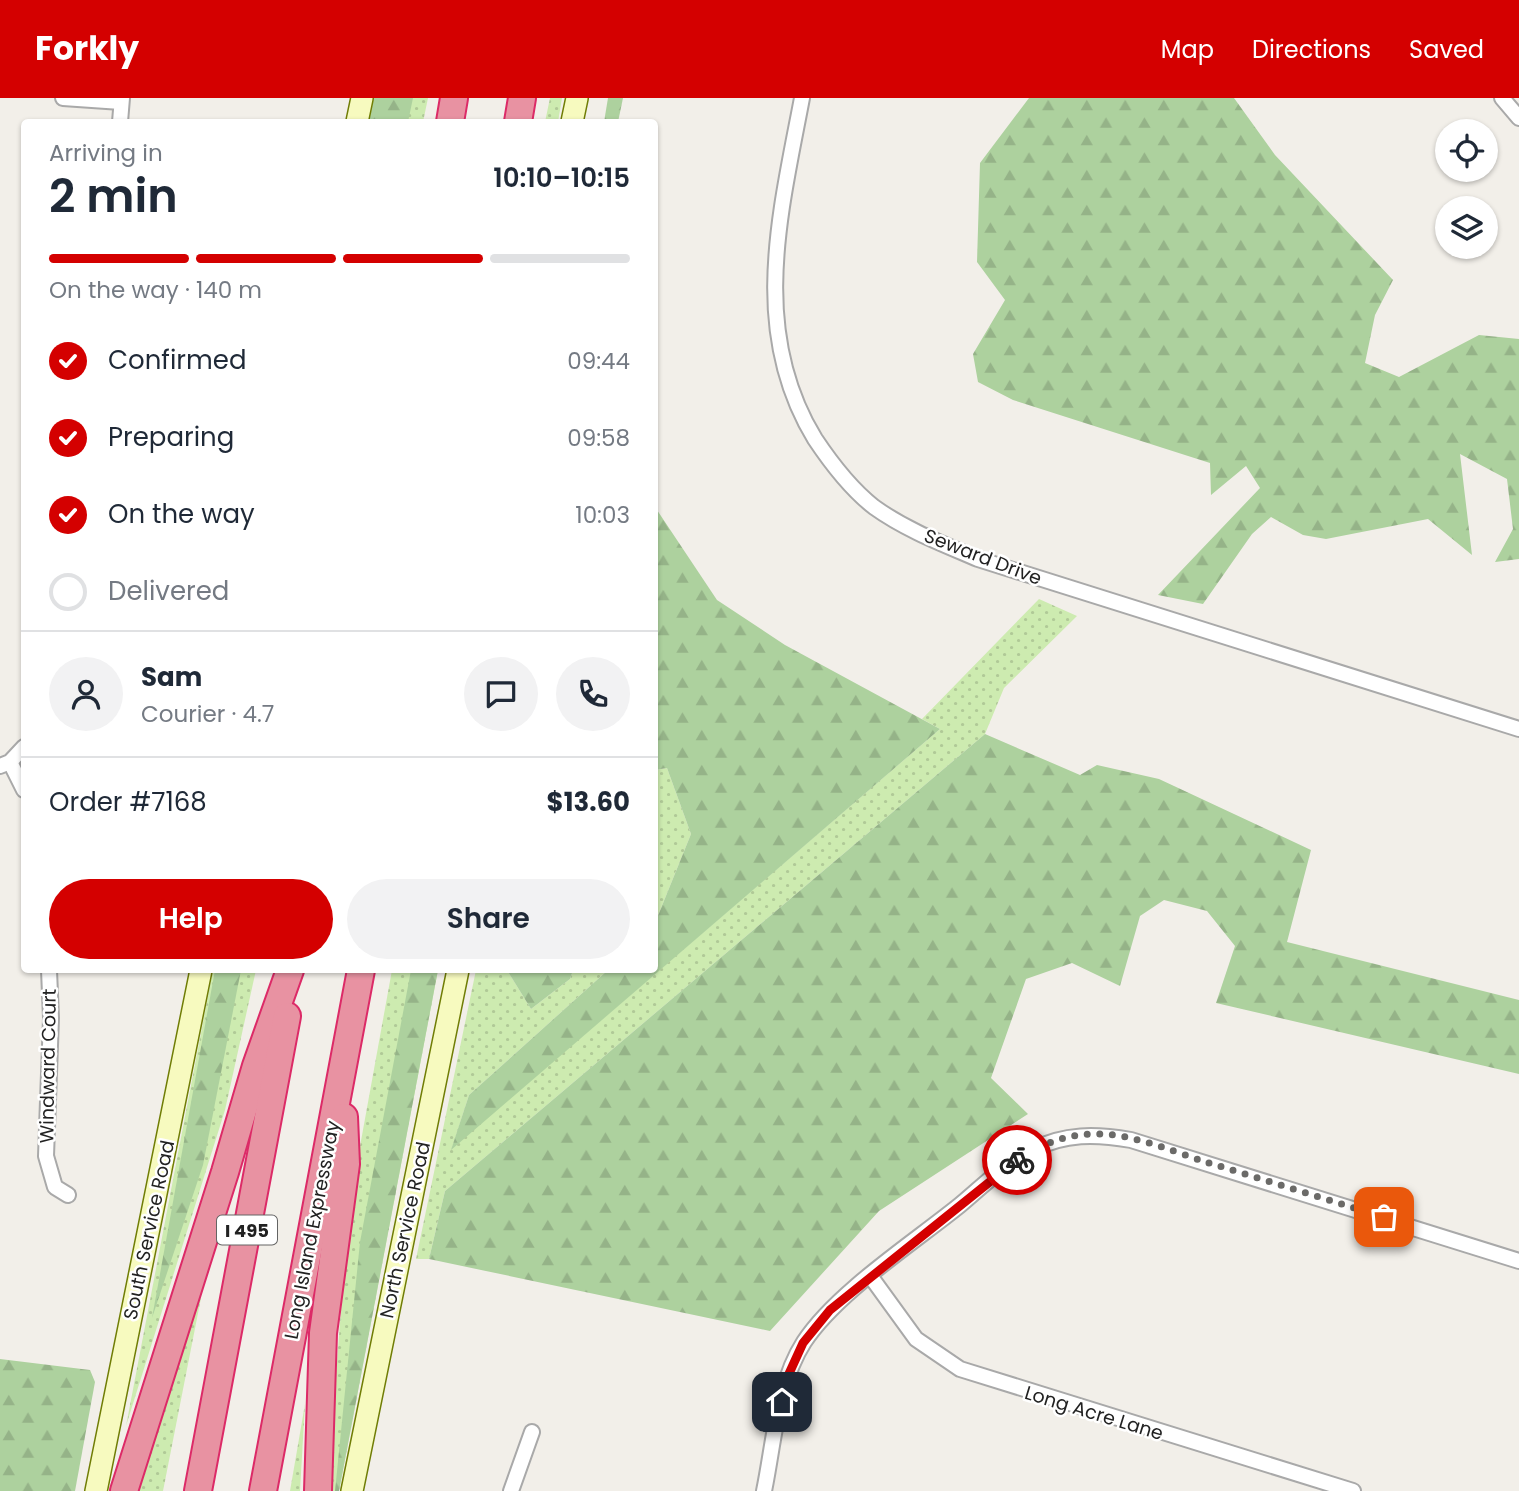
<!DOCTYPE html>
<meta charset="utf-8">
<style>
:root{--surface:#fff;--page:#f2f2f3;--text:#1f2937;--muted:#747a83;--line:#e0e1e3;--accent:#d40000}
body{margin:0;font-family:Poppins,sans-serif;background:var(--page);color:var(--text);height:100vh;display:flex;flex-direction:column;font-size:26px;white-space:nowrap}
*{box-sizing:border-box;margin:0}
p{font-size:23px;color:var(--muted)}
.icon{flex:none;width:38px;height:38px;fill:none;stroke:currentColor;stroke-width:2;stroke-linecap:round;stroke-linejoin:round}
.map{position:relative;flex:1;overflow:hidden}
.side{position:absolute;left:21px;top:21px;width:637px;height:854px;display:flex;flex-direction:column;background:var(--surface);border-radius:7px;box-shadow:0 2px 5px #0004}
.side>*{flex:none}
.tools{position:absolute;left:1435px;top:21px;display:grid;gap:14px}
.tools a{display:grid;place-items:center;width:63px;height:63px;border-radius:50%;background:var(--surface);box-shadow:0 2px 5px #0004;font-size:35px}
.pin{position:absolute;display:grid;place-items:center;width:60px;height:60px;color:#fff;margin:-30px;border-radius:14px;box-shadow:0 4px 10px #0006}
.courier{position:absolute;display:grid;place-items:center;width:70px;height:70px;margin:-35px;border:5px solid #d40000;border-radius:50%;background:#fff;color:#222;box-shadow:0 2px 9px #0007}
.overview em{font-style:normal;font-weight:600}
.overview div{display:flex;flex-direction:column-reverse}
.overview{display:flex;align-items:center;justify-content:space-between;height:119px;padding:0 28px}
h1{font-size:46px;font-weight:600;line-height:52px}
.bar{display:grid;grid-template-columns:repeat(4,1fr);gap:10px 7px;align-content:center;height:84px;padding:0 28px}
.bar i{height:9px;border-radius:5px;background:var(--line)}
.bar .active{background:var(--accent)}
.bar p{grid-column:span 4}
.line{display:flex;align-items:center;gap:18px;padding:0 28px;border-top:2px solid var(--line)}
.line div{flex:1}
.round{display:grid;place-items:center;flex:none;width:74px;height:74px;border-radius:37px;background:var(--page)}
ol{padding:0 28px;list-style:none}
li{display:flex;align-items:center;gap:21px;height:77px}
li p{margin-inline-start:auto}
li .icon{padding:7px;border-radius:50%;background:var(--accent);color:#fff;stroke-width:4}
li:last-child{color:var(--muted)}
li i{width:38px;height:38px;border:4px solid var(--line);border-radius:50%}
.cta{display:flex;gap:14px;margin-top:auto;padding:14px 28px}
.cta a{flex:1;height:80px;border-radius:42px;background:var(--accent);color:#fff;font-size:28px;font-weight:600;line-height:80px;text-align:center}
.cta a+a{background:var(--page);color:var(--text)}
header{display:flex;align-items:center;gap:42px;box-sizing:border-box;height:98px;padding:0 35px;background:var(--accent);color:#fff}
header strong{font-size:33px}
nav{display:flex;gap:38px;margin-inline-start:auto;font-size:24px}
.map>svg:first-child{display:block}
.grass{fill:url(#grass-dots)}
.forest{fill:url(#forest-firs)}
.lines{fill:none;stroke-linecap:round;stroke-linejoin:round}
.minor-casing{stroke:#a9a9a9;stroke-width:18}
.secondary-casing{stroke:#707d05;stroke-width:24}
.motorway-casing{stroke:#dc2a67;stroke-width:30}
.minor{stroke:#fff;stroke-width:14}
.secondary{stroke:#f7fabf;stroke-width:21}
.motorway{stroke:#e892a2;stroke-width:26}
.done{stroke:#6b6a68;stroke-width:7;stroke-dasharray:0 12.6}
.route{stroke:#d40000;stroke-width:9}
.labels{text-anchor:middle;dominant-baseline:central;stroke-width:5;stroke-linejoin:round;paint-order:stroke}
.shield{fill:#fff;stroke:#646464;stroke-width:2}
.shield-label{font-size:18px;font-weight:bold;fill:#222}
.street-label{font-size:19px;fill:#222;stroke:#fff}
</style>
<header>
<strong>Forkly</strong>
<nav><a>Map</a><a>Directions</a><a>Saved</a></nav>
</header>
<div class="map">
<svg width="1519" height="1393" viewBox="0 0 1519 1393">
<defs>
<pattern id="grass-dots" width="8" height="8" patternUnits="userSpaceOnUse" patternTransform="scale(1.75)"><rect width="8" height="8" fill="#cdebb0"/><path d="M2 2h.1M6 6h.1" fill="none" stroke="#b0c997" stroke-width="1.8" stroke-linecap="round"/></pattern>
<pattern id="forest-firs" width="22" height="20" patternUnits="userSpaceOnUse" patternTransform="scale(1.75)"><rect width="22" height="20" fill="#add19e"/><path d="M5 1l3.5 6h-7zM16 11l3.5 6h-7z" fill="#95b388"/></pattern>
</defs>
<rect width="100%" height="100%" fill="#f2efe9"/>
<g class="grass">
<polygon points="373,0 428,0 423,24 368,24"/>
<polygon points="550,0 562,0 558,24 545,24"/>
<polygon points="1039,501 1077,518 1004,590 985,636 445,1093 429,1161 416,1161 476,872 507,872 531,911 570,881 573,872 608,872 469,997 452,1050 940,631 922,621"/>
<polygon points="667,670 691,736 655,825 655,672"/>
<polygon points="213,872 256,872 225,1012 126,1328"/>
<polygon points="392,872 438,872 339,1393 327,1393 349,1109"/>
<polygon points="201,1200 163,1393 133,1393 190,1211"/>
<polygon points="305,1306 300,1393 290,1393"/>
</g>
<g class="forest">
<polygon points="374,0 413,0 408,24 369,24"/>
<polygon points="608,0 623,0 618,24 604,24"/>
<polygon points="1029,0 1234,0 1275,57 1393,182 1375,217 1365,265 1399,279 1479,237 1519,241 1519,461 1495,464 1513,431 1507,381 1460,356 1472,457 1428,421 1326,441 1303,437 1271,419 1252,436 1203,506 1158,497 1260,390 1246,368 1211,397 1210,365 1013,302 978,284 973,256 1005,202 977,164 980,65"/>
<polygon points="655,409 717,502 785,547 940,631 451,1052 469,997 608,872 654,872 655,825 691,736 667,670 655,672"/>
<polygon points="985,636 1080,677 1097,667 1159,681 1311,752 1287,844 1519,902 1519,976 1216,905 1235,848 1207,813 1164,802 1140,818 1120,888 1072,865 1026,881 991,980 1028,1016 879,1113 770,1233 429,1161 445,1093"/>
<polygon points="215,872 241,872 203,1067 152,1220"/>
<polygon points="411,872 438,872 339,1393 335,1393 360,1144"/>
<polygon points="507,872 573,872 570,881 531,911"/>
<polygon points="0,1261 90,1272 95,1284 75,1393 0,1393"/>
</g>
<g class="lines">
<g class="minor-casing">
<g id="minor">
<polyline points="63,0 121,4"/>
<path d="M802 0C780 116 749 233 815 341 831 365 851 391 874 409 906 432 943 446 978 461L1519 631"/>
<polyline points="1502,0 1519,20"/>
<polyline points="120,24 122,0"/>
<polyline points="10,664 24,692"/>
<polyline points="0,668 10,664 24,649"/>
<polyline points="49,872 51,920 46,1058 55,1089 68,1097"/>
<polyline points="871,1179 916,1241 960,1271 1353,1393"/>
<polyline points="511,1393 532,1334"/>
<path d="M764 1393C774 1345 777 1286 804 1244 836 1195 913 1145 960 1107 983 1088 1005 1065 1032 1052 1065 1035 1096 1036 1131 1042L1519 1163"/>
</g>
</g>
<g class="secondary-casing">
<g id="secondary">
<polyline points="357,24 362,0"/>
<polyline points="572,24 577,0"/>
<polyline points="96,1393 201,872"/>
<polyline points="352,1393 458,872"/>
</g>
</g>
<g class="motorway-casing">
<g id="motorway">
<polyline points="450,24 454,0"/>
<polyline points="518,24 522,0"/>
<polyline points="124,1393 225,1074 256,968 290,872"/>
<polyline points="198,1393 287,918"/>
<polyline points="263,1393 361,872"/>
<polyline points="318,1393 323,1235 346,1066 344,1019"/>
</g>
</g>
<use href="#minor" class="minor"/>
<use href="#secondary" class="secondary"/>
<use href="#motorway" class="motorway"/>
</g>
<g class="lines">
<path class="done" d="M1017 1062C1039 1047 1065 1037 1091 1036 1129 1034 1171 1053 1206 1064 1265 1082 1325 1101 1384 1119"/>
<polyline class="route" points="782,1304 787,1280 803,1245 830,1212 1017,1062"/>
</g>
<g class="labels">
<rect class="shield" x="217" y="1117.5" width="60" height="29" rx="5"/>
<g class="shield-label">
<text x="247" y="1132">I 495</text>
</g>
<g class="street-label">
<text transform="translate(983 459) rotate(21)">Seward Drive</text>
<text transform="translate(48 968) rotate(-89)">Windward Court</text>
<text transform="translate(149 1132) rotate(-78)">South Service Road</text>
<text transform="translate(312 1132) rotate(-79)">Long Island Expressway</text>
<text transform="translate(405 1132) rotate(-78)">North Service Road</text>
<text transform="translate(1094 1315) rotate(17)">Long Acre Lane</text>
</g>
</g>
</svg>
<div class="tools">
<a><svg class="icon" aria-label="locate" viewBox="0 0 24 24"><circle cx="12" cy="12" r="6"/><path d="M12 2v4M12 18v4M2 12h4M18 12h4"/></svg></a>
<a><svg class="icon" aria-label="layers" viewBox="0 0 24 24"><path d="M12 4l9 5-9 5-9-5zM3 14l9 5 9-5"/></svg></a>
</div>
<div class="pin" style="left:1384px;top:1119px;background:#ea580c"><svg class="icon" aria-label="bag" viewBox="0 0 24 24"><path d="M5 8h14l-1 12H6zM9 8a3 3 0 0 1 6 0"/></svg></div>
<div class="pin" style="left:782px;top:1304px;background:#1f2937"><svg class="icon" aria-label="home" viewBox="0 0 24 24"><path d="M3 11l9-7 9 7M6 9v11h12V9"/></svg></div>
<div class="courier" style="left:1017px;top:1062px"><svg class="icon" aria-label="bike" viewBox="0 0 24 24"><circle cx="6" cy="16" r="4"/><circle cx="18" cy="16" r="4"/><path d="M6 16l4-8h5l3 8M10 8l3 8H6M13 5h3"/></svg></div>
<section class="side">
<div class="overview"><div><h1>2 min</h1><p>Arriving in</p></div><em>10:10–10:15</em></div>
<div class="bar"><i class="active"></i><i class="active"></i><i class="active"></i><i></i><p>On the way · 140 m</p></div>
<ol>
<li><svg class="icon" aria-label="check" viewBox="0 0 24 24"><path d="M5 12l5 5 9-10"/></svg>Confirmed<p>09:44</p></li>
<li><svg class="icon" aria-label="check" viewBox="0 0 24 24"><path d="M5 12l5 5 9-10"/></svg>Preparing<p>09:58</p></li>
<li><svg class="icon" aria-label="check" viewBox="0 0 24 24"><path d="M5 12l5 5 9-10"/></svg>On the way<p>10:03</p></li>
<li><i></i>Delivered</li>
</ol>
<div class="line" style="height:126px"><a class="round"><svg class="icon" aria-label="person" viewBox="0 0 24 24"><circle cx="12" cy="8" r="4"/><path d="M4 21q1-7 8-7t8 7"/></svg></a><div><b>Sam</b><p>Courier · 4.7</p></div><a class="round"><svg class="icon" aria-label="chat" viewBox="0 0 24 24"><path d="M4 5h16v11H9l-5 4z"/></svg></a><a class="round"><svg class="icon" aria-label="phone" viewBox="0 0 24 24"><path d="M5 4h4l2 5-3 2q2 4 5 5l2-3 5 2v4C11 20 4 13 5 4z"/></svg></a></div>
<div class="line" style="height:91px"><div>Order #7168</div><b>$13.60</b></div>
<div class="cta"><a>Help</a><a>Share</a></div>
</section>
</div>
